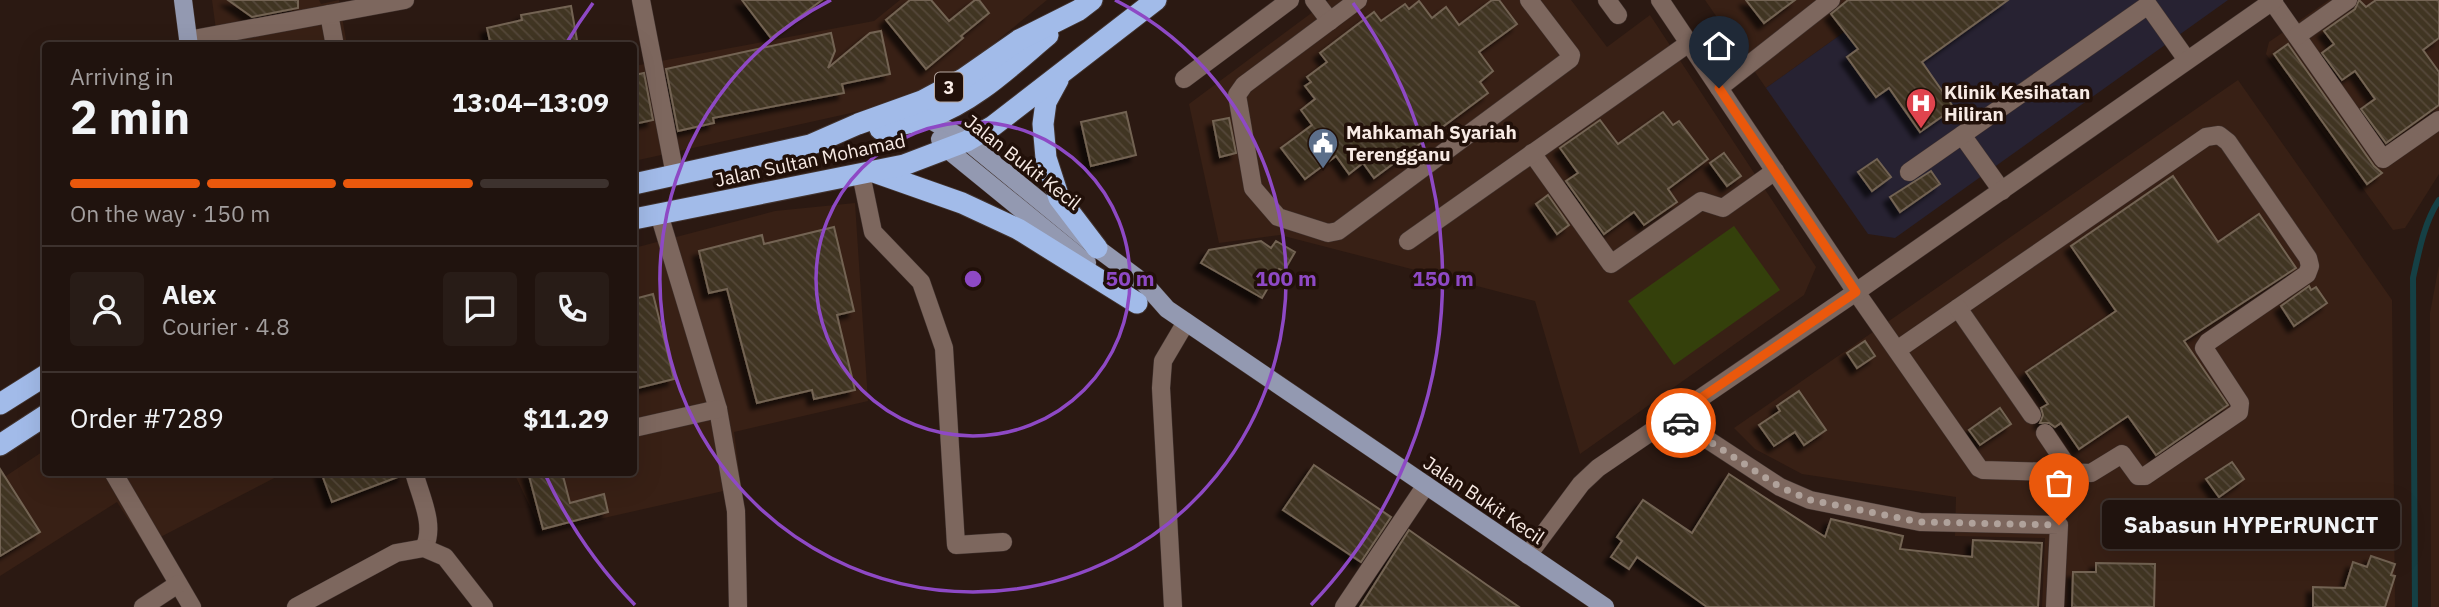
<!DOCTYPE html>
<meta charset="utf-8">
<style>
:root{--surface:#20130e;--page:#281c17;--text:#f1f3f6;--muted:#a29e9e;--line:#3d322e;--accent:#ea580c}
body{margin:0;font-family:"IBM Plex Sans",sans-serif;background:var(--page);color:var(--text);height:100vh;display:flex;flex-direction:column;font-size:26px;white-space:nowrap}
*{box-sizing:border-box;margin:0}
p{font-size:23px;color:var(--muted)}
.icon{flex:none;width:38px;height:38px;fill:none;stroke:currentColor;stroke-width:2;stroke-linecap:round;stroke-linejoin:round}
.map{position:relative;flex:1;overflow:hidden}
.panel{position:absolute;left:42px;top:42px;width:595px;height:434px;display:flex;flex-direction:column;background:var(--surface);border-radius:7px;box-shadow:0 7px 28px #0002,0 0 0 2px var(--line)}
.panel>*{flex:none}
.pin{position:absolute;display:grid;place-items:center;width:60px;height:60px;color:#fff;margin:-72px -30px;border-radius:50% 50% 50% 0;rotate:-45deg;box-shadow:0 0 7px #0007}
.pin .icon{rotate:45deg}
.courier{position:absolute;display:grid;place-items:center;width:70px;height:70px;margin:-35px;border:5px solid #ea580c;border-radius:50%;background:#fff;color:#222;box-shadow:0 2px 9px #0007}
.bubble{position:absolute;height:49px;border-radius:7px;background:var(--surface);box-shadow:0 7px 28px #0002,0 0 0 2px var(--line);font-size:23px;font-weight:700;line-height:49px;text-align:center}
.summary em{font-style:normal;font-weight:700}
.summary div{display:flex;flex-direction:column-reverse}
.summary{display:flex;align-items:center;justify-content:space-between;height:119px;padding:0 28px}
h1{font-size:46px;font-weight:700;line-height:52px}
.bar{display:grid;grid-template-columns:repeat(4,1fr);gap:10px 7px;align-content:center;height:84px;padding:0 28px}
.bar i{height:9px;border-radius:5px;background:var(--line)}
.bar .current{background:var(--accent)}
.bar p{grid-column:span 4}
.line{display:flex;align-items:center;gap:18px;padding:0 28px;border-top:2px solid var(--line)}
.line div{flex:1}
.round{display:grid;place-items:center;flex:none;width:74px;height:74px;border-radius:7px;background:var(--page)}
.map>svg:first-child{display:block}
.built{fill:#382015}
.medical{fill:#272232}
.pitch{fill:#34400b}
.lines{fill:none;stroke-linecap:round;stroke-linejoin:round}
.stream{stroke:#154045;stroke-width:6}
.building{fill:url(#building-back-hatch);stroke:#736453;stroke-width:2;filter:url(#shadow)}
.minor-casing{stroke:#41332f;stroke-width:19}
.major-casing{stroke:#41332f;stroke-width:19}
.highway-casing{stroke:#41332f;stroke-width:23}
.minor{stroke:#7d675e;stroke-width:18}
.major{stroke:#9399b1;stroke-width:18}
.highway{stroke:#a2bbe9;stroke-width:21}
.done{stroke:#b0a29b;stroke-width:7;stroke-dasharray:0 12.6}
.route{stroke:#ea580c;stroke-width:9}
.ring{fill:none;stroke:#8e49c5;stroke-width:3.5}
.labels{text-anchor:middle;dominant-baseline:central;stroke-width:7;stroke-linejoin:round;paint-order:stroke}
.shield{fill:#211009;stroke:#b8a9a3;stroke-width:2}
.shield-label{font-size:18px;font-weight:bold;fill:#f8ebe5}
.poi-label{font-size:19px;font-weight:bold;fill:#f8ebe5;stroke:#211009;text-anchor:start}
.street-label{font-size:19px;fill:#f8ebe5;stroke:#211009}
.centre{fill:#8e49c5;stroke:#211009;stroke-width:3.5}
.ring-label{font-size:21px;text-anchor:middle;font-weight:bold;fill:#8e49c5;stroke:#211009;stroke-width:7;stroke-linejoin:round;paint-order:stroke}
</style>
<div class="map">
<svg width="2439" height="607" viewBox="0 0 2439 607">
<defs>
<pattern id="building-back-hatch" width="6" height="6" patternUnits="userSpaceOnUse" patternTransform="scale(1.75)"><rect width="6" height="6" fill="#413424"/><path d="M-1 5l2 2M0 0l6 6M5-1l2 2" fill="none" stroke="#544839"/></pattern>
<filter id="shadow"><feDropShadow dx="-6" dy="6" stdDeviation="2" flood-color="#0009"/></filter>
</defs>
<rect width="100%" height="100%" fill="#2b1912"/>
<g class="built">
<polygon points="212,0 319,0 321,4 339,0 347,45 218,45"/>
<polygon points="900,0 1047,0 955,75 918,93 878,107 634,161 634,66 874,21"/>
<polygon points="1329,0 1571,0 1607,47 1650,15 1816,267 1804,295 1580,454 1535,301 1280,235 1219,243 1189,104"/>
<polygon points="1705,0 1889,0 1766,88"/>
<polygon points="2329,0 2439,0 2439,174 2405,228 2393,230 2266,54 2269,42"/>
<polygon points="2238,80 2392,300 2395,607 2042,607 2045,538 1955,536 1956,497 1802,474 1755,449 1734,428"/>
<polygon points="855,203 868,401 734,432 741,487 542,532 514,473 634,472 634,248 775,211"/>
<polygon points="2439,265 2439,607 2431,607 2430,313"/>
<polygon points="45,450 46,472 284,473 145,545 117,502 0,576 0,480"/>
</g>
<polygon class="medical" points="1889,0 2228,0 1895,238 1868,234 1766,88"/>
<polygon class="pitch" points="1734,226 1780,290 1674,365 1628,301"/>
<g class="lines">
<path class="stream" d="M2415 607 2413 278C2419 251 2424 223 2439 200"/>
</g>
<g class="building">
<polygon points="228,0 298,0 298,8 252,17"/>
<polygon points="742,0 822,0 771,38"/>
<polygon points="910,0 931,0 949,21 975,0 979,0 989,13 961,36 963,38 926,69 886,20"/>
<polygon points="1492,0 1499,0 1517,24 1479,52 1493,71 1480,82 1488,93 1374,178 1363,163 1349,174 1336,156 1305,179 1281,148 1312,125 1301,110 1315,99 1305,86 1311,82 1307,77 1327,62 1320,53 1374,12 1381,21 1405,4 1409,9 1419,1 1432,18 1446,7 1459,25"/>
<polygon points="1746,0 1795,0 1764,23"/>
<polygon points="1848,0 2008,0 1922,62 1954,108 1920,132 1889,88 1876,97 1847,57 1858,49 1831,14"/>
<polygon points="2359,0 2366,7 2376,0 2439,0 2439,38 2423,50 2439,72 2439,105 2386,143 2361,109 2375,99 2355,71 2342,80 2322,53 2334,44 2324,31 2355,9"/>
<polygon points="571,6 578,46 491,46 487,28 522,20 521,15"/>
<polygon points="881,31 890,74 842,84 844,93 713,118 714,123 678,131 666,69 831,33 835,51 828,68 870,33"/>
<polygon points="2288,44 2374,166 2382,173 2367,184 2274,54"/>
<polygon points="644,73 653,120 634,124 634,75"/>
<polygon points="1126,112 1136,155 1091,166 1081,122"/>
<polygon points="1663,112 1673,125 1679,121 1708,159 1668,189 1677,202 1644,225 1634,212 1604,234 1566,181 1578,173 1560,148 1600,120 1618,144"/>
<polygon points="1229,118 1236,153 1220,157 1213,121"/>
<polygon points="1724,153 1741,176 1727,186 1710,163"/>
<polygon points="1877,159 1891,177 1872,191 1858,172"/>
<polygon points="1931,171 1940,184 1900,212 1890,197"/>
<polygon points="2173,176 2218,242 2259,214 2296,268 2184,341 2228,405 2156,455 2128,416 2079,449 2061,423 2055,427 2049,423 2040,423 2043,415 2041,408 2048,404 2026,372 2116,311 2071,246"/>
<polygon points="1548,195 1569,225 1557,234 1536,204"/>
<polygon points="834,227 854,311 837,315 855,390 814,399 812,390 757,403 727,289 709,293 699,251 762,235 764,244"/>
<polygon points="1261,241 1271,248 1276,241 1295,252 1284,271 1279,269 1262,298 1201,263 1209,250"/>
<polygon points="2309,286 2311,290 2316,287 2327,303 2294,326 2281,306"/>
<polygon points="653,294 674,379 634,389 634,299"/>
<polygon points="1865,341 1875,356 1857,368 1847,353"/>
<polygon points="1799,391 1826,430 1804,445 1795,432 1774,446 1759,425 1780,411 1777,406"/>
<polygon points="2000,408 2011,424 1980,445 1969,430"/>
<polygon points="2232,462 2244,479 2219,497 2206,479"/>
<polygon points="1314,465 1391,517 1361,562 1283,510"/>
<polygon points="0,469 40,532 0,556"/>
<polygon points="321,472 403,472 403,475 332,502"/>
<polygon points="528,472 562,472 570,503 604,494 608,512 543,529"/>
<polygon points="1729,474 1825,537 1831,519 1903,536 1900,549 1972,557 1973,540 2042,543 2038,607 1707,607 1637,557 1629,569 1611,557 1622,541 1617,537 1643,500 1692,533"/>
<polygon points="1409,530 1487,585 1519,607 1360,607"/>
<polygon points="2371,556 2395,564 2391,575 2395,576 2385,607 2313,607 2313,587 2345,588 2353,562 2367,567"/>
<polygon points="2096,563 2155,564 2154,607 2072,607 2073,572 2096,572"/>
</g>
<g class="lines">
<g class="minor-casing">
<g id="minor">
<polyline points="641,0 675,175"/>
<polyline points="1314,0 1330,21"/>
<polyline points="1358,0 1244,85 1237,95 1253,188 1278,217 1328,233 1338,231 1570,59 1571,55 1529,0"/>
<polyline points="1607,0 1618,15"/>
<polyline points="1660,0 1856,292 1979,468 1983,470 2091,473 2122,454 2138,476 2145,476 2239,412 2240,403 2204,348 2208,342 2307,274 2310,266 2308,258 2228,142 2219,135 2206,137 1897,350"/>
<polyline points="2272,1 2383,159 2439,120"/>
<polyline points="329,14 335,46"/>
<polyline points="2297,36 2348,0"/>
<polyline points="188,40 405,0"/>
<polyline points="1184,79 1290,0"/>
<polyline points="1719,88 1831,0"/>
<polyline points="1962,135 2002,191"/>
<polyline points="1532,153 1611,264 1701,201 1723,208 1775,171"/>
<polyline points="1909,172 2148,5 2187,60"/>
<polyline points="861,174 873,232 921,282 944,348 956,545 1003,542"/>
<polyline points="659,214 718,409 736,511 738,607"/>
<polyline points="1408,241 1689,43"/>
<polyline points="1958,308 2032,415"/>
<polyline points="1673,417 1780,487 1810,500 1920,522 2059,525 2055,607"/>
<polyline points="634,428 718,409"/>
<polyline points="2045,433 2072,473"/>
<polyline points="113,472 192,607"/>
<path d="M414 472C420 496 436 525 424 548"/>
<polyline points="1528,555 1581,484 1598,468 1856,292 2274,0"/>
<polyline points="143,607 178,584"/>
<polyline points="296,607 396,553 424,548 445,557 484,607"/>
<polyline points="1173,607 1161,388 1163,361 1186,322"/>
<polyline points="1344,607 1426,485"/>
</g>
</g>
<g class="major-casing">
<g id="major">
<polyline points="183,0 189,46"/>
<polyline points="927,118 967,141 1097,248 1144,283 1167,309 1605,607"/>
<polyline points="940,139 947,149 1087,263"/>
</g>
</g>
<g class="highway-casing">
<g id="highway">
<polyline points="1058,80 1046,102 1043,124 1046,158 1059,198 1097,248"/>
<path d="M880 129C896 125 913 123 928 118 974 102 1011 66 1048 35"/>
<polyline points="874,172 962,203 1018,229 1137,303"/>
<polyline points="634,184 810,145 858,124 922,101 963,79 1019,40 1079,10 1092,0"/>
<polyline points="634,219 904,165 967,141 993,126 1156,0"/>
<polyline points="0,404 46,375"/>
<polyline points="0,445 46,415"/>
</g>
</g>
<use href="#minor" class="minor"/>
<use href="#major" class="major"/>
<use href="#highway" class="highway"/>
</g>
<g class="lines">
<polyline class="done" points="1681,423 1780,487 1810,500 1920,522 2059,525"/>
<polyline class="route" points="1681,423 1673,417 1856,292 1719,88"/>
</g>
<g class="ring">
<circle cx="973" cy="279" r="157"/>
<path d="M1115 0A313 313 0 1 1 831 0"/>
<path d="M635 605A470 470 0 0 1 545 474M566 44A470 470 0 0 1 593 3M1353 3A470 470 0 0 1 1311 605"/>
</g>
<defs>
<g id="hospital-pin" transform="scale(1.575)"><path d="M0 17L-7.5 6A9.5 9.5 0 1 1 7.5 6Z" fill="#e0444e" stroke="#211009"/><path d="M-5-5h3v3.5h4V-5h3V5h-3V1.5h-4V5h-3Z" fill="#fff"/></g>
<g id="civic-pin" transform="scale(1.575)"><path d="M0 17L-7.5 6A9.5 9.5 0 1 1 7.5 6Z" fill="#5c6f8a" stroke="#211009"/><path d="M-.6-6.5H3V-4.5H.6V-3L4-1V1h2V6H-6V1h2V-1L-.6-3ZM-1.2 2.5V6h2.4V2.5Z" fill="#fff"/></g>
</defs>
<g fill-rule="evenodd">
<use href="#hospital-pin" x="1921" y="103"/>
<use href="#civic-pin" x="1323" y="143"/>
</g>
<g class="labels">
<rect class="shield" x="935" y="72.5" width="28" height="29" rx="5"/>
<g class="shield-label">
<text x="949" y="87">3</text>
</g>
<g class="poi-label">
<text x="1944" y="92">Klinik Kesihatan<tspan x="1944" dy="22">Hiliran</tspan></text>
<text x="1346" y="132">Mahkamah Syariah<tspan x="1346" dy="22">Terengganu</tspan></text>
</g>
<g class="street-label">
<text transform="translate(810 160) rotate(-12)">Jalan Sultan Mohamad</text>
<text transform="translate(1023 162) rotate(38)">Jalan Bukit Kecil</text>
<text transform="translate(1484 500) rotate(34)">Jalan Bukit Kecil</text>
</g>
</g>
<circle cx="973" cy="279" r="10" class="centre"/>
<g class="ring-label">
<text x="1130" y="286">50 m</text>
<text x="1286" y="286">100 m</text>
<text x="1443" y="286">150 m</text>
</g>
</svg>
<div class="pin" style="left:2059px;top:525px;background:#ea580c"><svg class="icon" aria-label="bag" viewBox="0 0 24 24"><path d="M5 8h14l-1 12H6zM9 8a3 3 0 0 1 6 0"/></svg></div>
<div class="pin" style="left:1719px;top:88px;background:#1f2937"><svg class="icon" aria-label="home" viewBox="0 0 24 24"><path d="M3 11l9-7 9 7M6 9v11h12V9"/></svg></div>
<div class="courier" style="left:1681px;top:423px"><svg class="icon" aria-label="car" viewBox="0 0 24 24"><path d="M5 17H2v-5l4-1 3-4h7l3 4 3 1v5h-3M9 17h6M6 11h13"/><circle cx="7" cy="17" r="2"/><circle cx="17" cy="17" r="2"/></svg></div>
<div class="bubble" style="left:2102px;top:500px;width:298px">Sabasun HYPErRUNCIT</div>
<section class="panel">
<div class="summary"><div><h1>2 min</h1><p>Arriving in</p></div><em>13:04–13:09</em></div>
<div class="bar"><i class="current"></i><i class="current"></i><i class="current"></i><i></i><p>On the way · 150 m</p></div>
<div class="line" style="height:126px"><a class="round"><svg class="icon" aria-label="person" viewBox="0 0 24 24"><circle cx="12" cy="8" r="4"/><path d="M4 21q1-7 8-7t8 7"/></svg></a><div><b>Alex</b><p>Courier · 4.8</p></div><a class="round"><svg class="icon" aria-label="chat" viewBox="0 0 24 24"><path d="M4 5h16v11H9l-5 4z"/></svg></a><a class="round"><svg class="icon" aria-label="phone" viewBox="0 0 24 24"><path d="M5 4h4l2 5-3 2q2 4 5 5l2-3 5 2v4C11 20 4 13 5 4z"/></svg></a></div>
<div class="line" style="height:91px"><div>Order #7289</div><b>$11.29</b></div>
</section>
</div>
